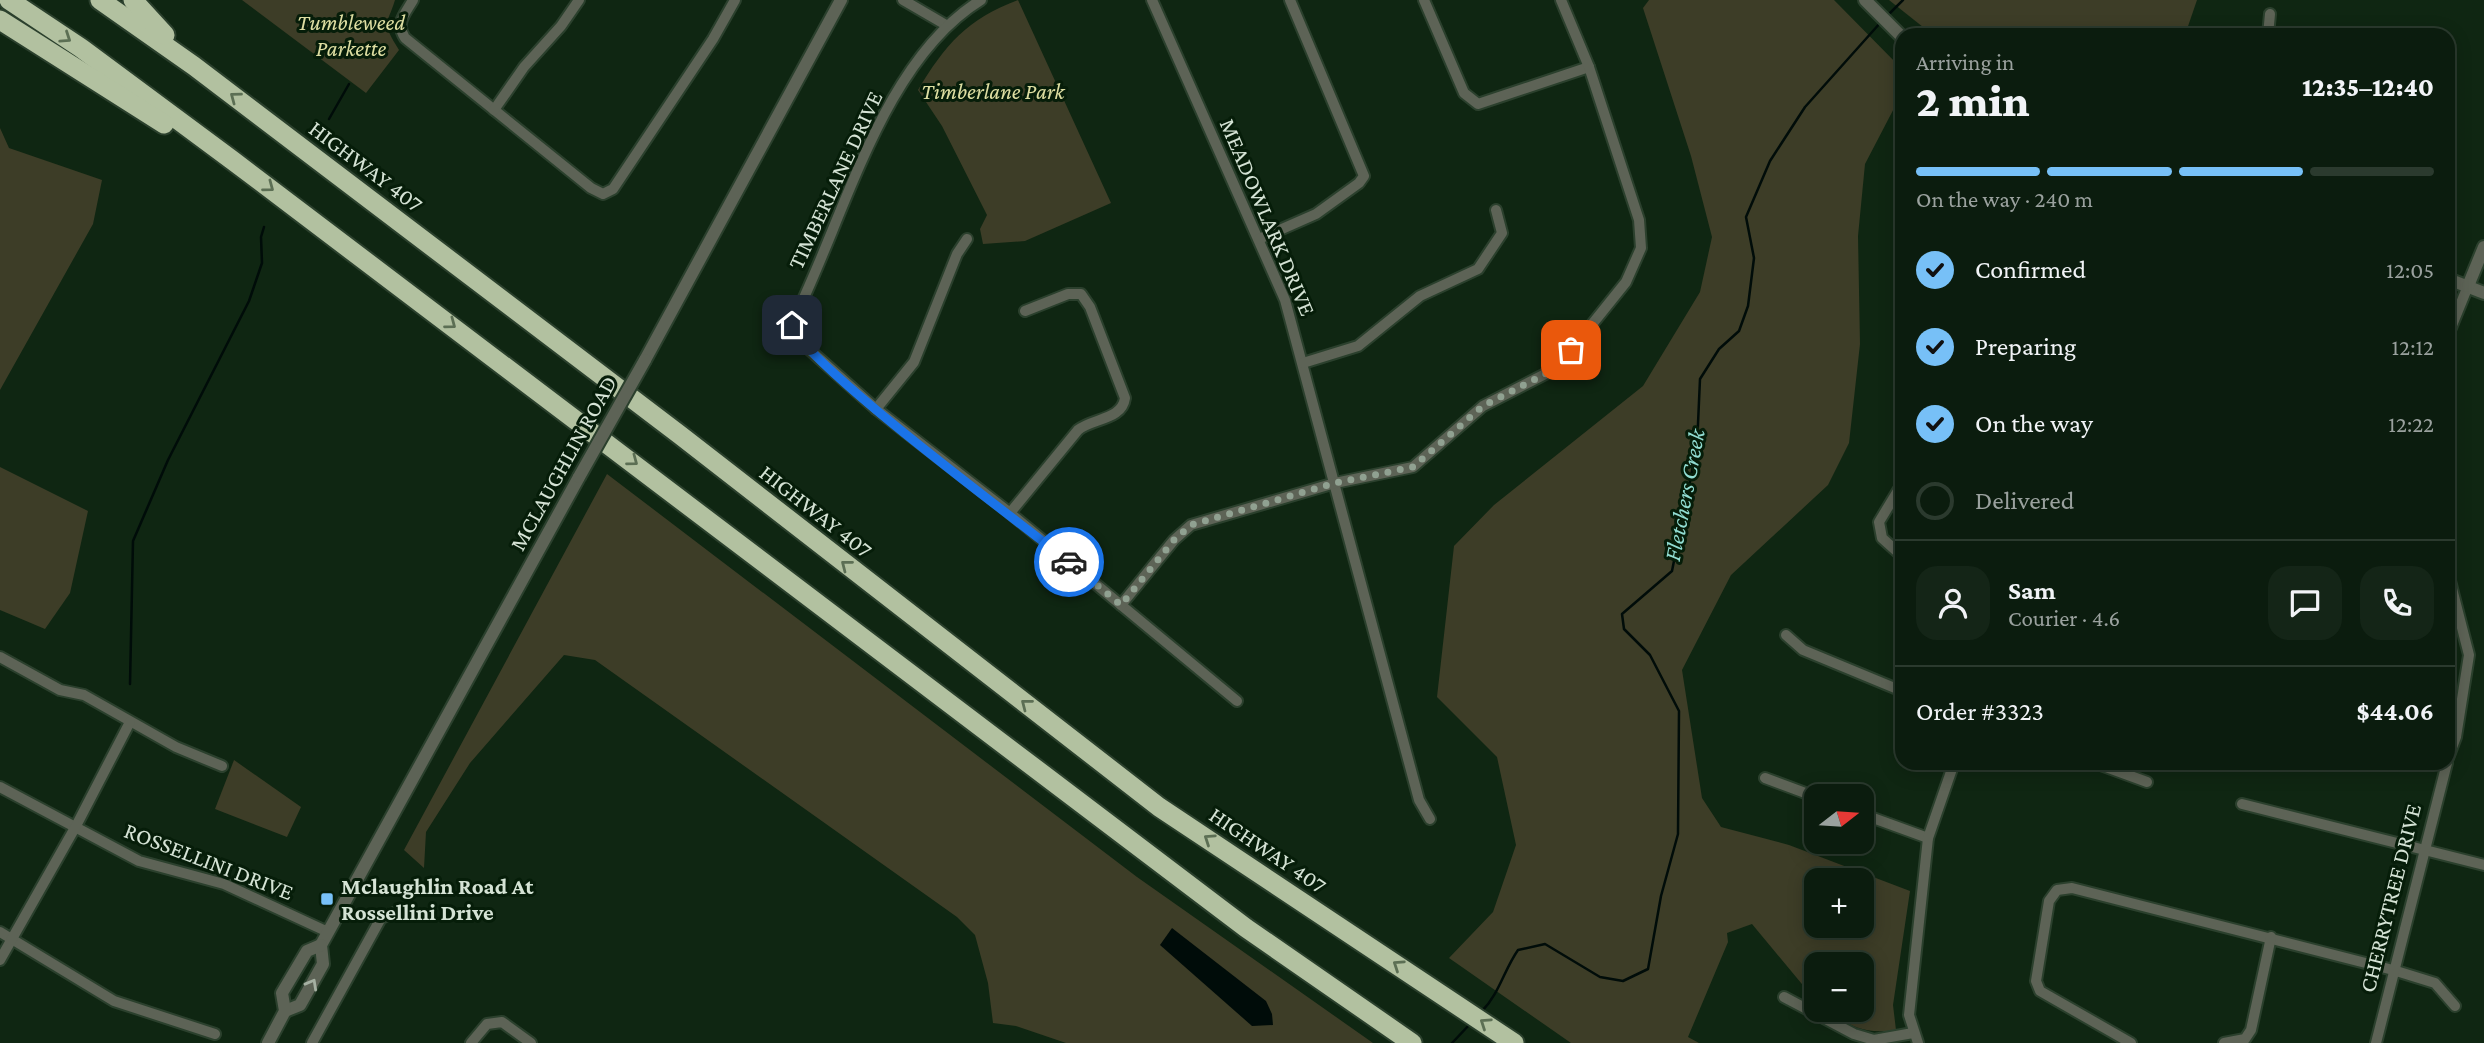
<!DOCTYPE html>
<meta charset="utf-8">
<style>
:root{--surface:#0b1c0e;--page:#142517;--text:#f1f3f6;--muted:#9aa19e;--line:#2b3a2e;--accent:#77c0f7}
body{margin:0;font-family:"Crimson Pro",serif;background:var(--page);color:var(--text);height:100vh;display:flex;flex-direction:column;font-size:26px;white-space:nowrap}
*{box-sizing:border-box;margin:0}
p{font-size:23px;color:var(--muted)}
.icon{flex:none;width:38px;height:38px;fill:none;stroke:currentColor;stroke-width:2;stroke-linecap:round;stroke-linejoin:round}
.map{position:relative;flex:1;overflow:hidden}
.drawer{position:absolute;left:1895px;top:28px;width:560px;height:742px;display:flex;flex-direction:column;background:var(--surface);border-radius:21px;box-shadow:0 4px 18px #0003,0 0 0 2px var(--line)}
.drawer>*{flex:none}
.needle{width:46px;rotate:73deg}
.fabs{position:absolute;left:1804px;top:784px;display:grid;gap:14px}
.fabs a{display:grid;place-items:center;width:70px;height:70px;border-radius:14px;background:var(--surface);box-shadow:0 4px 18px #0003,0 0 0 2px var(--line);font-size:35px}
.pin{position:absolute;display:grid;place-items:center;width:60px;height:60px;color:#fff;margin:-30px;border-radius:14px;box-shadow:0 4px 10px #0006}
.courier{position:absolute;display:grid;place-items:center;width:70px;height:70px;margin:-35px;border:5px solid #1a73e8;border-radius:50%;background:#fff;color:#222;box-shadow:0 2px 9px #0007}
.overview em{font-style:normal;font-weight:800}
.overview div{display:flex;flex-direction:column-reverse}
.overview{display:flex;align-items:center;justify-content:space-between;height:119px;padding:0 21px}
h1{font-size:46px;font-weight:800;line-height:52px}
.bar{display:grid;grid-template-columns:repeat(4,1fr);gap:10px 7px;align-content:center;height:84px;padding:0 21px}
.bar i{height:9px;border-radius:5px;background:var(--line)}
.bar .on{background:var(--accent)}
.bar p{grid-column:span 4}
.line{display:flex;align-items:center;gap:18px;padding:0 21px;border-top:2px solid var(--line)}
.line div{flex:1}
.round{display:grid;place-items:center;flex:none;width:74px;height:74px;border-radius:21px;background:var(--page)}
ol{padding:0 21px;list-style:none}
li{display:flex;align-items:center;gap:21px;height:77px}
li p{margin-inline-start:auto}
li .icon{padding:7px;border-radius:50%;background:var(--accent);color:#111;stroke-width:4}
li:last-child{color:var(--muted)}
li i{width:38px;height:38px;border:4px solid var(--line);border-radius:50%}
.map>svg:first-child{display:block}
.green{fill:#3d3d27;fill-rule:evenodd}
.water{fill:#000c09}
.lines{fill:none;stroke-linecap:round;stroke-linejoin:round}
.stream{stroke:#000c09;stroke-width:2.5}
.minor-casing{stroke:#2b402d;stroke-width:14}
.tertiary-casing{stroke:#2b402d;stroke-width:16}
.motorway-casing{stroke:#2b402d;stroke-width:23}
.minor{stroke:#5d6356;stroke-width:10}
.tertiary{stroke:#5d6356;stroke-width:12}
.motorway{stroke:#b2c1a0;stroke-width:19}
.tertiary-bridge-casing{stroke:#2b402d;stroke-width:16;stroke-linecap:butt}
.tertiary-bridge{stroke:#5d6356;stroke-width:12}
.oneway{stroke:#5c6f54}
.oneway2{stroke:#a5b0a2}
.done{stroke:#90a191;stroke-width:7;stroke-dasharray:0 12.6}
.route{stroke:#1a73e8;stroke-width:9}
.poi-dot{fill:#77c0f7;stroke:#061d09;stroke-width:2.5}
.labels{text-anchor:middle;dominant-baseline:central;stroke-width:6;stroke-linejoin:round;paint-order:stroke}
.park-label{font-size:23px;font-style:italic;fill:#dedea2;stroke:#061d09}
.street-label{font-size:23px;fill:#d5e3d5;stroke:#061d09}
.poi-label{font-size:23px;font-weight:bold;fill:#d5e3d5;stroke:#061d09;text-anchor:start}
.water-label{font-size:24px;font-style:italic;fill:#91ddd2;stroke:#061d09}
</style>
<div class="map">
<svg width="2484" height="1043" viewBox="0 0 2484 1043">
<rect width="100%" height="100%" fill="#0f2612"/>
<g class="green">
<path d="M242 0H395C387 26 381 21 399 50L366 93Z"/>
<path d="M1018 0 1111 203 1025 241 983 244 980 229 987 215 942 126 918 90C945 45 967 19 1018 0Z"/>
<path d="M1649 0H1834L1902 69V93L1865 164 1858 236 1860 344 1849 443 1828 485 1731 575 1682 670 1702 798 1721 827 1789 845 1910 891 1893 1005 1896 1030C1865 1034 1852 1028 1827 1010H1862V964H1816V1001L1752 924 1727 933 1728 942 1688 1037 1699 1043H1571L1449 958 1493 912 1516 845 1497 757 1437 697 1454 546 1494 505 1643 386 1700 292 1712 237 1691 156 1643 8ZM1862 880V926H1816V880Z"/>
<polygon points="1889,0 2197,0 2185,35 1933,35"/>
<polygon points="0,128 9,148 102,180 93,224 0,390"/>
<polygon points="0,467 88,511 70,593 45,629 0,610"/>
<polygon points="607,474 1137,877 1373,1043 1066,1043 1016,1026 993,1023 988,983 975,935 957,917 595,660 564,655 470,763 426,832 424,868 404,850"/>
<polygon points="234,760 301,807 287,837 215,809"/>
</g>
<polygon class="water" points="1172,928 1266,1001 1272,1014 1273,1025 1252,1026 1160,945"/>
<g class="lines">
<g class="stream">
<polyline points="1888,15 1903,0"/>
<polyline points="329,119 349,84"/>
<polyline points="130,684 133,541 168,460 249,301 262,263 261,237 264,227"/>
<path d="M1482 1011C1499 994 1504 970 1518 950L1545 944 1600 977 1623 981 1648 969 1661 896 1678 834 1679 711 1650 655 1624 629 1622 614 1672 571 1697 446 1700 379 1719 349 1739 331 1748 306 1754 258 1746 217 1770 161 1805 107 1881 22"/>
<polyline points="1452,1043 1470,1024"/>
</g>
<g class="minor-casing">
<g id="minor">
<path d="M413 0C405 14 395 23 405 38L591 188 603 194 613 189 713 39 735 0"/>
<polyline points="903,0 946,25"/>
<path d="M981 0C880 62 843 224 791 325L794 336 876 409 1010 513 1237 701"/>
<polyline points="1152,0 1285,300 1419,800 1430,819"/>
<polyline points="1424,0 1464,93 1478,104 1589,67"/>
<polyline points="2268,35 2270,14"/>
<polyline points="494,110 524,67 561,26 579,0"/>
<polyline points="1259,239 1316,214 1359,183 1364,176 1290,0"/>
<polyline points="2448,335 2468,286"/>
<polyline points="1303,363 1358,346 1420,296 1478,269 1502,233 1496,210"/>
<polyline points="876,409 914,362 957,254 967,239"/>
<polyline points="1902,484 1879,522 1882,538 1902,556"/>
<path d="M1010 513 1078 430C1093 418 1122 420 1125 398L1090 307 1081 294H1068L1025 311"/>
<polyline points="2448,573 2469,655 2456,737 2448,758"/>
<polyline points="1121,605 1174,540 1191,525 1335,483 1413,467 1483,406 1557,368 1626,282 1641,248 1639,220 1589,67 1561,0"/>
<polyline points="1786,635 1803,650 1902,691"/>
<polyline points="0,657 60,690 84,695 176,747 222,766"/>
<polyline points="2095,763 2147,782"/>
<polyline points="1765,778 1816,797"/>
<polyline points="0,787 139,861 224,884 328,932"/>
<polyline points="2242,804 2484,865"/>
<polyline points="1862,814 1928,838"/>
<polyline points="0,932 114,1001 215,1034"/>
<polyline points="0,960 76,826 130,722"/>
<polyline points="1784,997 1854,1034 1874,1040 1913,1033"/>
<polyline points="312,1043 381,918 402,910"/>
<polyline points="471,1043 487,1024 502,1022 531,1043"/>
<polyline points="1918,1043 1909,1015 1928,838 1954,763"/>
<polyline points="2131,1043 2040,991 2036,981 2049,901 2057,890 2072,888 2393,970 2435,983 2455,1006"/>
<polyline points="2224,1043 2245,1039 2251,1030 2271,937"/>
<polyline points="2376,1043 2447,763"/>
</g>
</g>
<g class="tertiary-casing">
<g id="tertiary">
<polyline points="1865,0 1902,37"/>
<polyline points="2448,279 2484,293"/>
<polyline points="2468,286 2484,247"/>
<polyline points="645,360 841,0"/>
<polyline points="285,1011 300,1005 323,964 321,945 579,477"/>
<polyline points="268,1043 285,1011 282,993 307,951 321,945"/>
</g>
</g>
<g class="motorway-casing">
<g id="motorway">
<polyline points="9,0 81,48 232,160 1246,928 1412,1043"/>
<polyline points="100,0 194,66 680,435 1159,807 1514,1043"/>
<polyline points="133,0 165,35"/>
<polyline points="0,20 164,124"/>
</g>
</g>
<use href="#minor" class="minor"/>
<use href="#tertiary" class="tertiary"/>
<use href="#motorway" class="motorway"/>
<g class="tertiary-bridge-casing">
<polyline id="tertiary-bridge" points="579,477 645,360"/>
</g>
<use href="#tertiary-bridge" class="tertiary-bridge"/>
</g>
<defs><path id="oneway-chevron" d="M-2-3.5L2.5 0L-2 3.5" fill="none" stroke-width="1.6" stroke-linecap="round" stroke-linejoin="round" transform="scale(1.75)"/></defs>
<g class="oneway">
<use href="#oneway-chevron" transform="translate(66 38) rotate(34)"/>
<use href="#oneway-chevron" transform="translate(235 97) rotate(-143)"/>
<use href="#oneway-chevron" transform="translate(269 187) rotate(37)"/>
<use href="#oneway-chevron" transform="translate(451 324) rotate(37)"/>
<use href="#oneway-chevron" transform="translate(633 461) rotate(37)"/>
<use href="#oneway-chevron" transform="translate(846 565) rotate(-142)"/>
<use href="#oneway-chevron" transform="translate(1026 704) rotate(-142)"/>
<use href="#oneway-chevron" transform="translate(1209 839) rotate(-146)"/>
<use href="#oneway-chevron" transform="translate(1398 965) rotate(-146)"/>
<use href="#oneway-chevron" transform="translate(1485 1023) rotate(-146)"/>
</g>
<use class="oneway2" href="#oneway-chevron" transform="translate(312 984) rotate(-61)"/>
<g class="lines">
<polyline class="done" points="1069,562 1121,605 1174,540 1191,525 1335,483 1413,467 1483,406 1557,368 1571,350"/>
<path class="route" d="M792 325C802 362 1025 526 1069 562"/>
</g>
<rect class="poi-dot" x="320" y="892" width="14" height="14" rx="3.5"/>
<g class="labels">
<g class="park-label">
<text x="351" y="22">Tumbleweed<tspan x="351" dy="26">Parkette</tspan></text>
<text x="993" y="91">Timberlane Park</text>
</g>
<g class="street-label">
<text transform="translate(366 166) rotate(37)">HIGHWAY 407</text>
<text transform="translate(835 180) rotate(-65)">TIMBERLANE DRIVE</text>
<text transform="translate(1268 217) rotate(67)">MEADOWLARK DRIVE</text>
<text transform="translate(563 463) rotate(-61)">MCLAUGHLIN ROAD</text>
<text transform="translate(816 511) rotate(38)">HIGHWAY 407</text>
<text transform="translate(1268 850) rotate(34)">HIGHWAY 407</text>
<text transform="translate(209 861) rotate(21)">ROSSELLINI DRIVE</text>
<text transform="translate(2390 898) rotate(-76)">CHERRYTREE DRIVE</text>
</g>
<g class="poi-label">
<text x="341" y="886">Mclaughlin Road At<tspan x="341" dy="26">Rossellini Drive</tspan></text>
</g>
<g class="water-label">
<text transform="translate(1684 495) rotate(-79)">Fletchers Creek</text>
</g>
</g>
</svg>
<div class="fabs">
<a><svg class="needle" viewBox="-14 -14 28 28"><path d="M0-13l5 13h-10z" fill="#e53935"/><path d="M0 13l5-13h-10z" fill="#9aa19e"/></svg></a>
<a>+</a>
<a>−</a>
</div>
<div class="pin" style="left:1571px;top:350px;background:#ea580c"><svg class="icon" aria-label="bag" viewBox="0 0 24 24"><path d="M5 8h14l-1 12H6zM9 8a3 3 0 0 1 6 0"/></svg></div>
<div class="pin" style="left:792px;top:325px;background:#1f2937"><svg class="icon" aria-label="home" viewBox="0 0 24 24"><path d="M3 11l9-7 9 7M6 9v11h12V9"/></svg></div>
<div class="courier" style="left:1069px;top:562px"><svg class="icon" aria-label="car" viewBox="0 0 24 24"><path d="M5 17H2v-5l4-1 3-4h7l3 4 3 1v5h-3M9 17h6M6 11h13"/><circle cx="7" cy="17" r="2"/><circle cx="17" cy="17" r="2"/></svg></div>
<section class="drawer">
<div class="overview"><div><h1>2 min</h1><p>Arriving in</p></div><em>12:35–12:40</em></div>
<div class="bar"><i class="on"></i><i class="on"></i><i class="on"></i><i></i><p>On the way · 240 m</p></div>
<ol>
<li><svg class="icon" aria-label="check" viewBox="0 0 24 24"><path d="M5 12l5 5 9-10"/></svg>Confirmed<p>12:05</p></li>
<li><svg class="icon" aria-label="check" viewBox="0 0 24 24"><path d="M5 12l5 5 9-10"/></svg>Preparing<p>12:12</p></li>
<li><svg class="icon" aria-label="check" viewBox="0 0 24 24"><path d="M5 12l5 5 9-10"/></svg>On the way<p>12:22</p></li>
<li><i></i>Delivered</li>
</ol>
<div class="line" style="height:126px"><a class="round"><svg class="icon" aria-label="person" viewBox="0 0 24 24"><circle cx="12" cy="8" r="4"/><path d="M4 21q1-7 8-7t8 7"/></svg></a><div><b>Sam</b><p>Courier · 4.6</p></div><a class="round"><svg class="icon" aria-label="chat" viewBox="0 0 24 24"><path d="M4 5h16v11H9l-5 4z"/></svg></a><a class="round"><svg class="icon" aria-label="phone" viewBox="0 0 24 24"><path d="M5 4h4l2 5-3 2q2 4 5 5l2-3 5 2v4C11 20 4 13 5 4z"/></svg></a></div>
<div class="line" style="height:91px"><div>Order #3323</div><b>$44.06</b></div>
</section>
</div>
